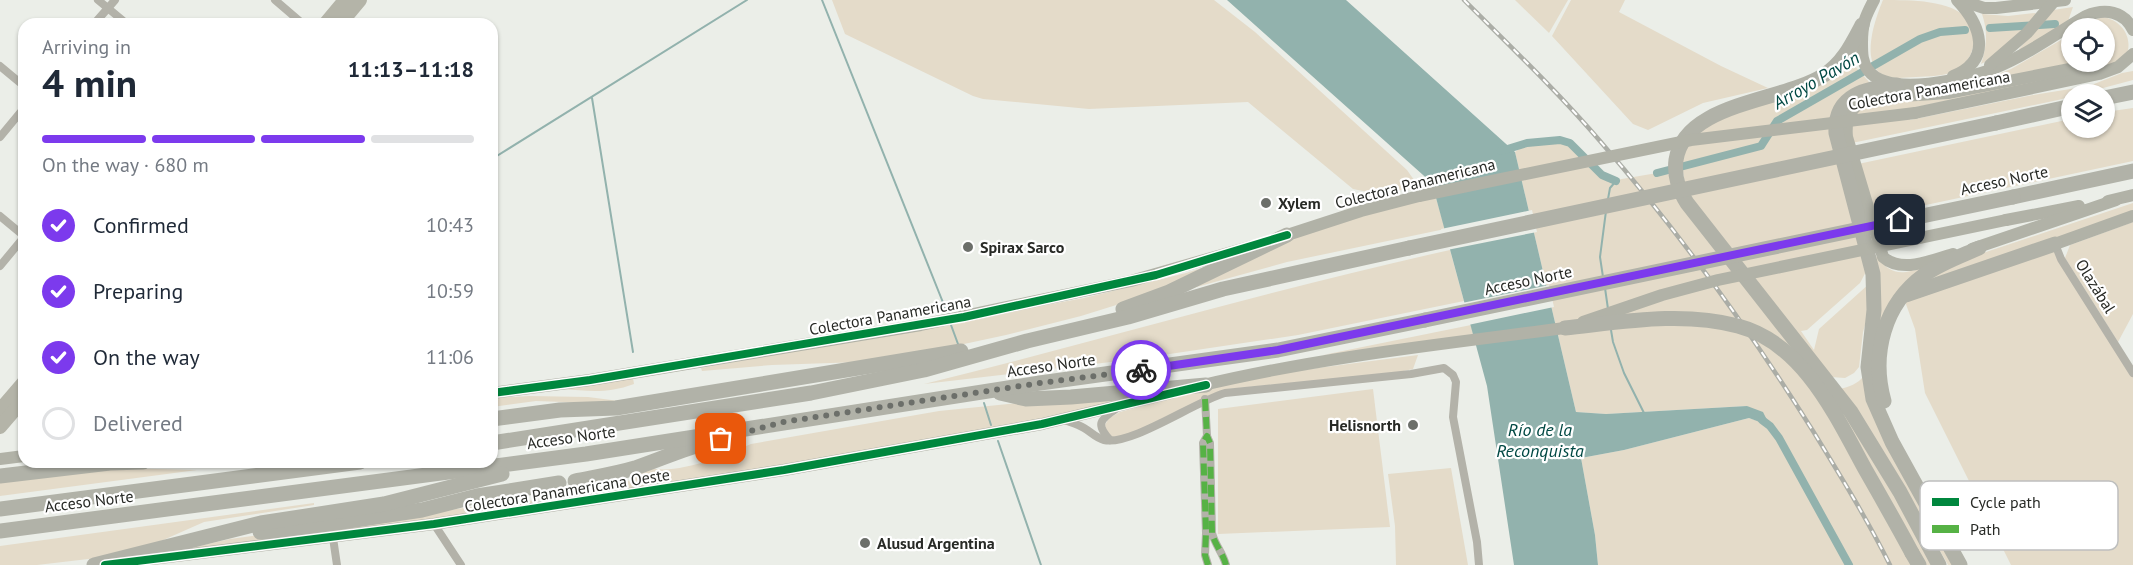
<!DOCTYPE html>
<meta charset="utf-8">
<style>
:root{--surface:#fff;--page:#f6f6f7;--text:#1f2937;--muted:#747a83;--line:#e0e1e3;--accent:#7c3aed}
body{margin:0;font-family:"PT Sans",sans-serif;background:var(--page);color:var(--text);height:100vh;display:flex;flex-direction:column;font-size:22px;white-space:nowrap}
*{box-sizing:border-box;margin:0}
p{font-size:20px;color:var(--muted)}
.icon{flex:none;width:33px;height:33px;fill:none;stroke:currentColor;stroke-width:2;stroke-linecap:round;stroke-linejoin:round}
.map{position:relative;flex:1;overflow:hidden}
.drawer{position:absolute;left:18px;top:18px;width:480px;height:450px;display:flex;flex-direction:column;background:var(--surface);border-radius:18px;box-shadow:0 2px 4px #0004}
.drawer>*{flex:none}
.fabs{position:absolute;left:2061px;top:18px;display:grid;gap:12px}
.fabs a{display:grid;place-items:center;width:54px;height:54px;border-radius:50%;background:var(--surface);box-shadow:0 2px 4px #0004;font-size:30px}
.pin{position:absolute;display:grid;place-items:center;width:51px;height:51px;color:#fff;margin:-26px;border-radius:12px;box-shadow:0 3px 9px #0006}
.courier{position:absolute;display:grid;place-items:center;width:60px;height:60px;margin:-30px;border:4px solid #7c3aed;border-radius:50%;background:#fff;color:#222;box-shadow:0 2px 8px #0007}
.head em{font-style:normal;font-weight:800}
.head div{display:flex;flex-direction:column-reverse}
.head{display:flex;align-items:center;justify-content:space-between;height:102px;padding:0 24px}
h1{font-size:39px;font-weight:800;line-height:45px}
.bar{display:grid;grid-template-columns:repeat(4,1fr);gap:9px 6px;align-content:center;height:72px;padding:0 24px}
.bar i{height:8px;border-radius:4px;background:var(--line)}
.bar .current{background:var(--accent)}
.bar p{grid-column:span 4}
ol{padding:0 24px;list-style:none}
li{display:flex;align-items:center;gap:18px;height:66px}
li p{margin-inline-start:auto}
li .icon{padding:6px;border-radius:50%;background:var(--accent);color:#fff;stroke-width:4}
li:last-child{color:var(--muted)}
li i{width:33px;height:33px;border:3px solid var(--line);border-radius:50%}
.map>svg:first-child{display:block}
.green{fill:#e4dbc9}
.water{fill:#92b2ad}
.pier{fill:#ebeee8}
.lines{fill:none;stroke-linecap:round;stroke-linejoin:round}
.stream{stroke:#92b2ad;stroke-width:2}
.canal{stroke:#92b2ad;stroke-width:8}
.street{stroke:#b3b2a9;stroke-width:8}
.secondary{stroke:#b1b2a7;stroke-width:12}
.primary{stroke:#b4b4a8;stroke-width:14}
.highway{stroke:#b1b2a8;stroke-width:15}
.rail-casing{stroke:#abada6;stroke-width:4.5}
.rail{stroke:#fff;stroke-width:2;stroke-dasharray:7;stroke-linecap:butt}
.secondary-bridge{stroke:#b1b2a7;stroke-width:12}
.highway-bridge{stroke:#b1b2a8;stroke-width:15}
.quiet{stroke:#56b245;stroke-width:6;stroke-dasharray:12 6;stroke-linecap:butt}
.cycleway-casing{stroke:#fff;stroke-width:11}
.cycleway{stroke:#00873e;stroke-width:8}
.done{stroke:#6c6f6a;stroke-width:6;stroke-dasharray:0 10.8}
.route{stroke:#7c3aed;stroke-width:8}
.poi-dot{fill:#6c6f6a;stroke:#fff;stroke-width:2}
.labels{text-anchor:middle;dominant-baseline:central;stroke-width:4.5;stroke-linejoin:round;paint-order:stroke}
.street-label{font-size:16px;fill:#282a26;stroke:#fff}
.poi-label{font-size:16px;font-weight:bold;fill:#282a26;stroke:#fff;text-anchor:start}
.water-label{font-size:18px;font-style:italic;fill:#004843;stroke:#fff}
.key{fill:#fff;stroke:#bebfbe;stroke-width:1.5}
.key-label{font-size:16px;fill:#282a26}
</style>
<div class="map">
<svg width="2133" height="565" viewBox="0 0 2133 565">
<rect width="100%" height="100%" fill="#ebeee8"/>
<g class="green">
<polygon points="832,0 1214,0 1255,32 1407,170 1419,187 1378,194 1353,189 1248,102 1089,109 983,99 973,96 845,34"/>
<polygon points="1515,0 1568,0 1549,33"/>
<polygon points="1571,0 1625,0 1619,12 1721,66 1768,88 1703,103 1648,130 1633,124 1552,36"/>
<path d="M1883 0C1911 0 1952 0 1967 19 1971 27 1974 32 1974 40 1973 54 1968 62 1956 70 1945 77 1928 76 1916 77 1907 77 1898 79 1889 77 1857 69 1875 19 1883 0Z"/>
<polygon points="2073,7 2067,24 2021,53 2019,49 2053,10"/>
<path d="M2035 13 2037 16 2000 54 1981 64C1987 46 1988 32 1982 14L2008 16Z"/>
<path d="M2103 17C2120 20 2133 35 2127 54 2122 60 2109 65 2102 69L1907 109 1910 120 2033 95 2089 86 2122 73 2133 71V80L2058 100 1852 143 1851 135 1854 116 1862 107 1877 102 1948 99 2101 66C2124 51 2114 33 2094 20Z"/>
<polygon points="2071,36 2072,62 2084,62 1973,84 2011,69 2061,40"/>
<path d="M1853 64 1870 83 1841 104 1868 268 1860 283 1807 330 1801 331 1814 350 1819 329 1870 283 1871 305 1863 332 1859 367 1854 373 1845 378 1831 377 1839 389C1850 387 1857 384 1864 376L1954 565H1948L1890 462 1694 201 1685 186 1682 164 1683 150 1713 119 1806 91Z"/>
<polygon points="2133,108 2133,161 1874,216 1858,164 2071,119 2072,128 2104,128 2105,112"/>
<polygon points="1560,140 1570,143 1602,175 1616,180 1657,173 1676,175 1678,185 1826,379 1939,565 1598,565 1595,535 1581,458 1624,450 1749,418 1770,425 1747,406 1606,414 1576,412 1515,152 1527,143"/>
<polygon points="1436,198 1445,229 1287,262 1171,294 1294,237 1385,208"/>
<polygon points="2133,203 2133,211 2063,239 1927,280 1943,270 1983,253"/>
<polygon points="2133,222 2133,314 2118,342 2065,258 2070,245"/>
<polygon points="2055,244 2133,373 2133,565 2011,565 1925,393 1915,329 1903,296"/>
<path d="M1450 250 1464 301 1298 335 1136 359 924 384C1100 341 1273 289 1450 250Z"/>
<polygon points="1245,254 1174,287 1081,316 1006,335 908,356 861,362 772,365 702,371 701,368 1084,298 1186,273"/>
<path d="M1875 255C1891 275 1899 275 1923 268L1895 301 1877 400Z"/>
<polygon points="1471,325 1475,339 1323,355"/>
<polygon points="1418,355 1413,369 1395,373 1228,389 1137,431 1114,439 1107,433 1105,425 1109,418 1120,412 1223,384 1302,370"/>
<path d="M633 378 634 384C607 394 589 391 562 389Z"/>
<polygon points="1373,389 1390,527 1218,534 1218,409"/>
<path d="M1149 395 1011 426 811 461 604 493V488L623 484 651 468C676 475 727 455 751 444L939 411 1028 402Z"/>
<polygon points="529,396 588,397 619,401 619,404 536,401 492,407 492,398"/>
<polygon points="117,468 197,470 0,496 0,482"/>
<polygon points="1451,468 1468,565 1396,565 1395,526 1388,474"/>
<polygon points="524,500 537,501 538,504 449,518 181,550 230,539"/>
<polygon points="314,503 314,505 204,522 143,549 114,556 37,565 0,565 0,546"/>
</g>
<polygon class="water" points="1227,0 1346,0 1515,152 1576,412 1606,414 1747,406 1763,412 1770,426 1749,418 1624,450 1581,458 1595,535 1598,565 1514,565 1487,386 1432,183"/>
<g class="pier">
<polygon points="1532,210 1537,232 1447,250 1441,229"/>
<polygon points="1549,285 1554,307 1468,325 1462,303"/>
</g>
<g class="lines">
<g class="stream">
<polyline points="822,0 946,310"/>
<polyline points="592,98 633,352"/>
<polyline points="492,159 747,0"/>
<polyline points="1608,199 1610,188 1616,181"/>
<polyline points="1603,277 1600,257 1606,211"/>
<polyline points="1605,288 1608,309"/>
<polyline points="951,325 958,344"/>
<polyline points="1611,330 1613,342 1624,373 1644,413"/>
<polyline points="984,403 991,425"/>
<polyline points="998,441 1041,565"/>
</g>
<g class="canal">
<polyline points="1990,28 2055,24"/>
<polyline points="1501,151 1527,143 1560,140 1570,143 1602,175 1616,181"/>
<polyline points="1657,173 1761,146 1777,121 1920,39 1940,32 1965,30"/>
<polyline points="1762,420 1770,426 1779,438 1849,565"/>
</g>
<g class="street">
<polyline points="98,0 127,24"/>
<polyline points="275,0 303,24"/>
<polyline points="94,24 115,0"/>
<polyline points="0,66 24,86"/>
<polyline points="0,137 24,108"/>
<polyline points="0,216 24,236"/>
<polyline points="2055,244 2061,259 2133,373"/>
<polyline points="0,266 24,237"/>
<polyline points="1205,399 1207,436"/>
<path d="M1062 419C1069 422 1077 424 1084 428 1091 432 1096 438 1104 440 1131 446 1194 402 1225 393L1411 374 1444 368 1453 375 1456 382 1453 417 1477 542 1479 565"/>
<path d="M1110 440C1096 425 1099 420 1116 409"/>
<polyline points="434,524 461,565"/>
<polyline points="333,538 337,565"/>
<path d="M1208 565 1205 555 1206 533 1203 443 1207 436 1210 443 1212 533C1215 545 1223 553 1226 565"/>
</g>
<g class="secondary">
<path d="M1874 0C1865 17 1862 24 1862 43 1862 53 1862 62 1868 70 1888 98 1968 79 1995 68 2027 55 2057 33 2086 16 2105 8 2124 11 2133 30"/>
<polyline points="1960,0 1984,8 1996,8 2065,0"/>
<polyline points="2073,28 2084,26 2094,28"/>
<polyline points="2104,43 2104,47"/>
<polyline points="1990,65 2027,33 2055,0"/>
<path d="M1953 76C1993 60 1981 25 1957 0"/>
<polyline points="1915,113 2099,74 2118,67 2133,54"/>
<polyline points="2108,201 2133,195"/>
<polyline points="2006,220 2079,206"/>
<polyline points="1278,238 1361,211 1419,196"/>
<polyline points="2055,244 2133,216"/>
<polyline points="1972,249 2116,200"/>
<path d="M1953 254C1931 260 1902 274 1883 257L1847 137C1845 118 1852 103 1872 98L1948 93 2085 66 2094 62"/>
<path d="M1199 386C1320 357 1443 344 1565 328"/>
<polyline points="492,393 590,380 921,325 1131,281 1253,246"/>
<polyline points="0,459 24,456"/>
<polyline points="128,562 434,524 784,470 1042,424 1171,393"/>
</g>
<g class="primary">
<polyline points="325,24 345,0"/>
<polyline points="340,24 360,0"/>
<polyline points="0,410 24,382"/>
<polyline points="0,427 24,399"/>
</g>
<g class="highway">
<path d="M1862 25C1852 44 1843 63 1824 75 1782 102 1685 102 1676 160 1674 175 1679 191 1687 203L1851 412 1900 492 1939 565"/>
<path d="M1897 85C1867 88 1834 94 1836 133L1873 274 1874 310 1868 367 1873 399 1892 442 1960 565"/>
<polyline points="2104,98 2133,92"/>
<polyline points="1996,123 2072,106"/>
<polyline points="2013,197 2133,171"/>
<polyline points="1906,295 2055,244"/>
<polyline points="1123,309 1169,292 1287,235"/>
<polyline points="1000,393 1026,399 1071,397 1206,385"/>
<path d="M1884 401C1871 354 1884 304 1924 275 1941 263 1961 256 1979 248"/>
<polyline points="492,419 560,410 616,408 961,351"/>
<polyline points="492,443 811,393 924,370 1027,341 1128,317 1223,289 1409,248"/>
<polyline points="0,476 110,463 143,462"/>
<path d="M575 481C595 477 615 474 635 468 658 460 681 450 705 443"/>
<polyline points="0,509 360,462"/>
<polyline points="0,531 586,454 1040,383 1278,350 1425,320"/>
<polyline points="260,532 288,530 422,510 477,496 559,483"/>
<polyline points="1912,553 1919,565"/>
<polyline points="94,565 261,523 384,504 502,474"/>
</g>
<g class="rail-casing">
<path id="rail" d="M1464 0C1510 46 1558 92 1600 141 1679 232 1749 329 1813 431 1840 475 1867 519 1890 565"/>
</g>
<use href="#rail" class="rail"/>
<g class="secondary-bridge">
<polyline points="1419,196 1691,140 1915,113"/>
<polyline points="1583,322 1662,295 1718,280 2006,220"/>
</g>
<g class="highway-bridge">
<polyline points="1409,248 1996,123"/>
<polyline points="1425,320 2013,197"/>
<path d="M1565 328C1622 322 1682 311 1738 326 1803 343 1836 416 1865 469 1881 497 1897 525 1912 553"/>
</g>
<g class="quiet">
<polyline points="1205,399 1207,436"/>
<path d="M1208 565 1205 555 1206 533 1203 443 1207 436 1210 443 1212 533C1215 545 1223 553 1226 565"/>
</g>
<g class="cycleway-casing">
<g id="cycleway">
<polyline points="492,393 590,380 964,317 1156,275 1287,235"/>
<polyline points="105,565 434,524 784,470 1042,424 1206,385"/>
</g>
</g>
<use href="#cycleway" class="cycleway"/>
</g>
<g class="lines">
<polyline class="done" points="721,439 783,422 1040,383 1141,370"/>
<polyline class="route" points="1141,370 1278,350 1900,220"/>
</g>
<g class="poi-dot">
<circle cx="1266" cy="203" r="6"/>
<circle cx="968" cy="247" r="6"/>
<circle cx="1413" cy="425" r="6"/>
<circle cx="865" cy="543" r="6"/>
</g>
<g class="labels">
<g class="street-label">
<text transform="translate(1929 90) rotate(-10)">Colectora Panamericana</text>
<text transform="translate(2004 180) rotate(-12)">Acceso Norte</text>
<text transform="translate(1415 183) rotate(-14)">Colectora Panamericana</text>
<text transform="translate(1528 280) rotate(-12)">Acceso Norte</text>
<text transform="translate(2096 286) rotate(58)">Olazábal</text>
<text transform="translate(890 315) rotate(-10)">Colectora Panamericana</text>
<text transform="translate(1051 365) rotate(-8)">Acceso Norte</text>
<text transform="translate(571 437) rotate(-8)">Acceso Norte</text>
<text transform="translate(567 490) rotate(-9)">Colectora Panamericana Oeste</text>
<text transform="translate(89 501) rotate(-7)">Acceso Norte</text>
</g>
<g class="poi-label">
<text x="1278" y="203">Xylem</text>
<text x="980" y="247">Spirax Sarco</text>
<text x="1401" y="425" text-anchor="end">Helisnorth</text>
<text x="877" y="543">Alusud Argentina</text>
</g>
<g class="water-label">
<text transform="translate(1816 80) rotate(-30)">Arroyo Pavón</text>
<text x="1540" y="429">Río de la<tspan x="1540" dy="21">Reconquista</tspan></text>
</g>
</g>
<rect x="1920" y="481" width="198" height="69" rx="9" class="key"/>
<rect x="1932" y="498" width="27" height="8" fill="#00873e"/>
<rect x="1932" y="525" width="27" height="8" fill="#56b245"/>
<g class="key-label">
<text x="1970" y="508">Cycle path</text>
<text x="1970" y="535">Path</text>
</g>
</svg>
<div class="fabs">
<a><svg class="icon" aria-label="locate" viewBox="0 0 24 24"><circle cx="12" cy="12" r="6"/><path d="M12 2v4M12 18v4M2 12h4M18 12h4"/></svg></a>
<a><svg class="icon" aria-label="layers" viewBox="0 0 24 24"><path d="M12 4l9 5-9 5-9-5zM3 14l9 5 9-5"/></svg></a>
</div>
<div class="pin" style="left:721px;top:439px;background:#ea580c"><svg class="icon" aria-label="bag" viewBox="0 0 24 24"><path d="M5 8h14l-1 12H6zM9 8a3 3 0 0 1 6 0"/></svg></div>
<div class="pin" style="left:1900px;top:220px;background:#1f2937"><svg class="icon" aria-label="home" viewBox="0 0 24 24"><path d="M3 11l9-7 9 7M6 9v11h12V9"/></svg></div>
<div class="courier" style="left:1141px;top:370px"><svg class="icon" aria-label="bike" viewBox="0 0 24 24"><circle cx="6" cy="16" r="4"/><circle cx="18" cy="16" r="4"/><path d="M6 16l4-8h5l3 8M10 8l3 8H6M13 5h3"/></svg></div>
<section class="drawer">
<div class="head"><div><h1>4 min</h1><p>Arriving in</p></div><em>11:13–11:18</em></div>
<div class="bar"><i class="current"></i><i class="current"></i><i class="current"></i><i></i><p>On the way · 680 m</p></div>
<ol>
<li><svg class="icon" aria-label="check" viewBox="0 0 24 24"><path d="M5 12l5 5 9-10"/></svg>Confirmed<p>10:43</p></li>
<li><svg class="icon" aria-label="check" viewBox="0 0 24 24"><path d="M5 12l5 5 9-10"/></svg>Preparing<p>10:59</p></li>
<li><svg class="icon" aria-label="check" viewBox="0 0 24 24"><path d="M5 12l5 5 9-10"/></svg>On the way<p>11:06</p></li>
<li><i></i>Delivered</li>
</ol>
</section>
</div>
